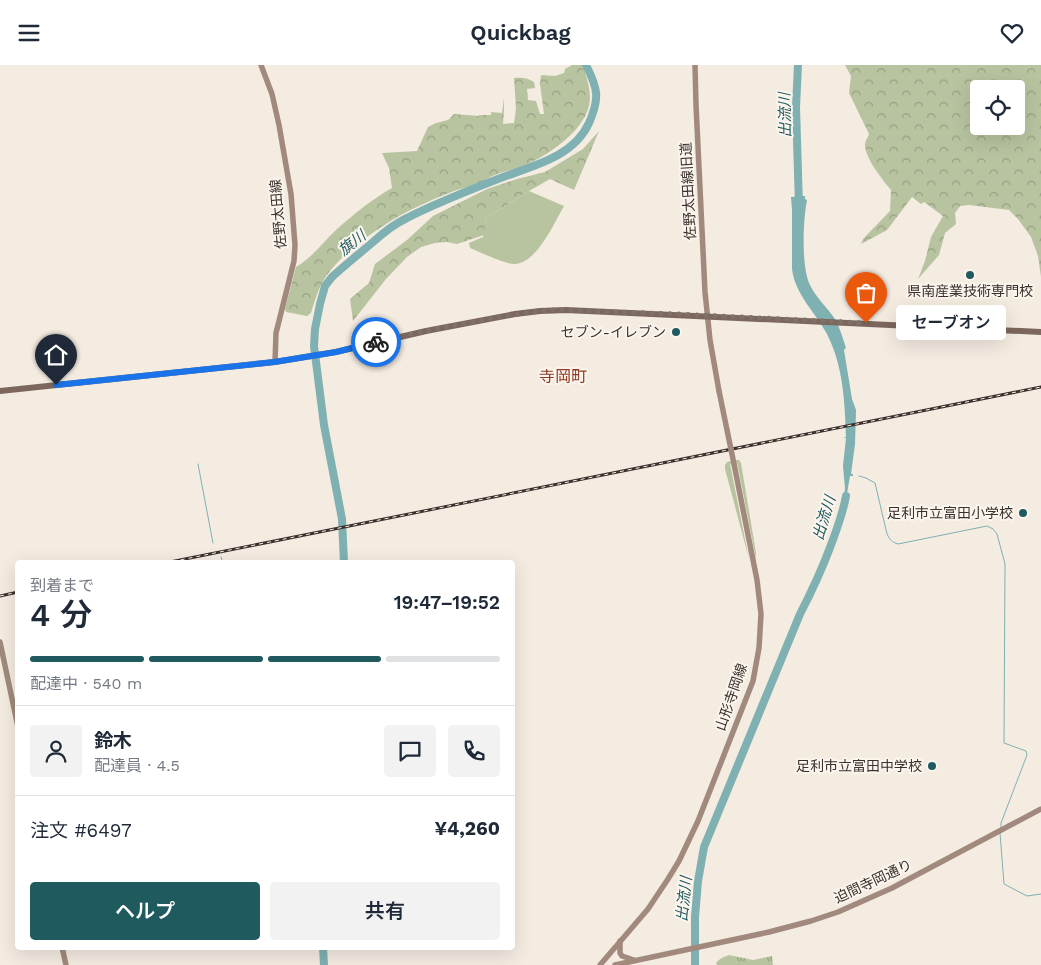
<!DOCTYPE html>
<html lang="ja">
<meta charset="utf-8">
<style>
:root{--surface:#fff;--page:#f2f2f3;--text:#1f2937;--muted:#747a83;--line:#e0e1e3;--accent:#1f5a5e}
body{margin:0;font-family:"Work Sans","Noto Sans JP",sans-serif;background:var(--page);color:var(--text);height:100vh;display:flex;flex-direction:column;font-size:19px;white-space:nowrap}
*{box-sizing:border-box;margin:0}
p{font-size:16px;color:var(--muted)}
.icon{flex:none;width:28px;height:28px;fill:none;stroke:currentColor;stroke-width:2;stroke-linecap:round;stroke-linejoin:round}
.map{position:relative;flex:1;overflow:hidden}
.details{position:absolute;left:15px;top:495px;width:500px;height:390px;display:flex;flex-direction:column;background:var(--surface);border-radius:5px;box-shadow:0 5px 20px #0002}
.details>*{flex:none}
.tools{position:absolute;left:970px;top:15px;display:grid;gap:10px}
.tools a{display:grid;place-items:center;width:55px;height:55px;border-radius:5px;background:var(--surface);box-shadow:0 5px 20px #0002;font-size:25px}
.pin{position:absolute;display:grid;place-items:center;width:42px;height:42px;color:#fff;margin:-51px -21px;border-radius:50% 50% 50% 0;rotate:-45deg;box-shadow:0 0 5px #0007}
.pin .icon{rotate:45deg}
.courier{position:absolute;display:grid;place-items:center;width:50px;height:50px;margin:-25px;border:4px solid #1a73e8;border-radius:50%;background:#fff;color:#222;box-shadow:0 1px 6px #0007}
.bubble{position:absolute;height:35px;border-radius:5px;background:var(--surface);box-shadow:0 5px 20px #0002;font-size:16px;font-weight:600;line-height:35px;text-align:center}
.summary em{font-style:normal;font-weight:600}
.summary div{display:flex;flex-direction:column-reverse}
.summary{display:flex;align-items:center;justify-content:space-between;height:85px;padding:0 15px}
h1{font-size:32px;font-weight:600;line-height:38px}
.bar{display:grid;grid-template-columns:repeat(4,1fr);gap:8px 5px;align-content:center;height:60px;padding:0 15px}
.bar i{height:6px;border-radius:4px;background:var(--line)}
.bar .on{background:var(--accent)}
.bar p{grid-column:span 4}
.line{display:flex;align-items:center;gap:12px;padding:0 15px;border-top:1px solid var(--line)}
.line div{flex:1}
.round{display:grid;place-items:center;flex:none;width:52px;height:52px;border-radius:5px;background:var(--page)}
.action{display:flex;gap:10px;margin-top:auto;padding:10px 15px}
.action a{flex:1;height:58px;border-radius:5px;background:var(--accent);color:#fff;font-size:20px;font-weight:600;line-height:58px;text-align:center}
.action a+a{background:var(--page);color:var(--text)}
header{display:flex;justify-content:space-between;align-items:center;height:65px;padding:0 15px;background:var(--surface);font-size:22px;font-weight:600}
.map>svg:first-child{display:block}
.grass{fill:#b8c4a0}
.forest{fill:url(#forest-crowns);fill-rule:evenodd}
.park{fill:url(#park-tufts)}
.water{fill:#7fb0b2}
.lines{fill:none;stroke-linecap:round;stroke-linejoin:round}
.stream{stroke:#7fb0b2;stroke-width:1}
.river{stroke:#7fb0b2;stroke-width:8}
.secondary{stroke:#a18a7d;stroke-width:5.5}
.primary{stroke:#7d675c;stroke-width:6}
.rail-casing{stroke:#3b302b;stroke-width:3}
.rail{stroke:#fbf5ee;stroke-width:1;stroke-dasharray:4;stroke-linecap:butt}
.secondary-bridge{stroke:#a18a7d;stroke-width:5.5}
.done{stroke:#7c716b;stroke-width:5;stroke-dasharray:0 9}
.route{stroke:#1a73e8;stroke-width:6}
.poi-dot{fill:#1f5a5e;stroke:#fbf5ee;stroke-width:2}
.labels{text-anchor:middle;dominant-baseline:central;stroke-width:4;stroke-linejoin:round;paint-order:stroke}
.street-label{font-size:14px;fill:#3b302b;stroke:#fbf5ee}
.poi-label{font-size:14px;fill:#3b302b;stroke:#fbf5ee;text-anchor:end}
.water-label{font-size:15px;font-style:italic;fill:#1f5a5e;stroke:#fbf5ee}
.quarter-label{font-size:16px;fill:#8c3b22;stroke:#fbf5ee}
</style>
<header><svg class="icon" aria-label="menu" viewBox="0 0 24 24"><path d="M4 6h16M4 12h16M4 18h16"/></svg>Quickbag<svg class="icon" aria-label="heart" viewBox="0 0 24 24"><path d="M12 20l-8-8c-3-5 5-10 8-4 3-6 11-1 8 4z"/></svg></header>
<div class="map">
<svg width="1041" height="900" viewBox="0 0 1041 900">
<defs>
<pattern id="forest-crowns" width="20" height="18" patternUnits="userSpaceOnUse" patternTransform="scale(1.25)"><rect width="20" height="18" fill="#b8c4a0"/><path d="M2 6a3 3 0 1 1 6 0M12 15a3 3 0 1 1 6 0" fill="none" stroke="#97a083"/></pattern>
<pattern id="park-tufts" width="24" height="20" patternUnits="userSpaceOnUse" patternTransform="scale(1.25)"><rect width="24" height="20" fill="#b8c4a0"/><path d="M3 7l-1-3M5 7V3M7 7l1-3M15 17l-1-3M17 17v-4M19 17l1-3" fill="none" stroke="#97a083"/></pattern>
</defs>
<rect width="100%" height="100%" fill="#f4ebe1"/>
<g class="grass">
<path d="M529 126 564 141C554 158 537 198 515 199 504 199 480 187 470 183L469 178 483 172 486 153Z"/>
<polygon points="737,395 739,395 741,398 756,488 756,494 737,397 730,399 749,494 725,404 725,400 727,397"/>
</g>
<g class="forest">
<path d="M572 0H582C587 12 592 28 589 41 582 68 548 90 524 101 514 105 504 106 495 110 489 112 484 116 478 119 468 122 458 124 449 128 431 135 411 144 394 154 371 168 343 188 327 210 319 221 315 235 311 248L307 251 286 247 285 244 296 202C313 192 322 178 336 165 354 149 371 135 392 123L389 103 382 88 417 86 428 62 436 58 448 55 454 49 479 51V50H491V47L502 48 504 33V45L503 59 514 58 516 44 514 13C521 12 529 13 534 17L535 23 527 24 528 35 536 36 540 49H544L540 19 541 10 555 11 564 8 565 4Z"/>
<path d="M845 0H1041V212L1038 191 1031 172 1018 154 1009 145 969 140 960 141 955 148 956 159 945 168 939 190 918 214 925 196 931 172 943 151 924 137 921 139 912 132 887 165 861 179 863 174 890 146 891 125C882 114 865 93 865 80 865 76 868 72 869 69L849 28 851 11ZM979 24H1016V61H979Z"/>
<polygon points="599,66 574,125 550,114 529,126 486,153 484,170 457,179 447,177 435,178 421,182 407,192 386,214 353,256 350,234 369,218 375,199 407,175 433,151 487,124 517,114 545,107 583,84"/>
</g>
<path class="park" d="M729 890 753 895 772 891 773 900H717L716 898C720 893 724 892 729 890Z"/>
<path class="water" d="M805 131V134L807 135C803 155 801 202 810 220 816 233 827 242 835 254 840 263 843 274 846 283L844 285 852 334 856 345 855 379 851 409H853V411H850L845 440H843L845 423 843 401 846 373 843 372H846C845 337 843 300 827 269 815 247 795 229 792 204V145L791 132Z"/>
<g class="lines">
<g class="stream">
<polyline points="198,399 213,478"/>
<path d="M859 411 866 413 875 418 887 469C890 475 892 477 898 479L987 461 993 464 997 469 1005 499 1004 678 1026 686 1027 690 1001 758V764"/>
<polyline points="221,492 223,498"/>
<polyline points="1000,768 1004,819 1027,831 1041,829"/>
</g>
<g class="river">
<polyline points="798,0 796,42 799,141"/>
<path d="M344 498 342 454 324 360 314 281 315 264 320 239 325 221 332 212C345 200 359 189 373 177 383 168 394 159 407 153 436 138 467 126 498 114 531 101 573 93 589 58 600 33 598 24 586 0"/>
<polyline points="323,882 324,900"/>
<path d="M695 900V852L698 816 704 782 800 549C812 526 822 504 831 480 837 464 843 448 846 431"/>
</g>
<g class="secondary">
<polyline points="261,0 272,29 279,60 291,129 295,180 294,196 276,268 275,297"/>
<polyline points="695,0 696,40 705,227 710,275 719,326"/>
<polyline points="0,577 18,662"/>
<polyline points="620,876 620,888 622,891 634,895"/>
<polyline points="62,882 66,900"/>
<polyline points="600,900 648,844 668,814 679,796 698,756 753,616 759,583 761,549 757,515 734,399"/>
<polyline points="615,900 769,867 811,856 838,847 892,823 1041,744"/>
</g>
<polyline class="primary" points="0,326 275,297 336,287 426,266 515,249 540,246 566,245 1041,267"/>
<g class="rail-casing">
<g id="rail">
<polyline points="165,498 1041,322"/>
<polyline points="0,531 18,527"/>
</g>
</g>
<use href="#rail" class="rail"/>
<polyline class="secondary-bridge" points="719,326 734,399"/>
</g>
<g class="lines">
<polyline class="done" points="376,277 426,266 498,252 532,247 554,245 678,249 866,258"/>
<polyline class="route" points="56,320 274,297 336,287 376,277"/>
</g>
<g class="poi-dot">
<circle cx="970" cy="210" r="5"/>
<circle cx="676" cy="267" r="5"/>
<circle cx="1023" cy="448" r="5"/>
<circle cx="932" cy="701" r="5"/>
</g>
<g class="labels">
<g class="street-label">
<text transform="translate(688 126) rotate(-93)">佐野太田線旧道</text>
<text transform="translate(278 149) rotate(-95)">佐野太田線</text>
<text transform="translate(731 632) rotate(-71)">山形寺岡線</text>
<text transform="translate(873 816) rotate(-25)">迫間寺岡通り</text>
</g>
<g class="poi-label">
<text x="970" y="226" text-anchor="middle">県南産業技術専門校</text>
<text x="666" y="267">セブン-イレブン</text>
<text x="1013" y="448">足利市立富田小学校</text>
<text x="922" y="701">足利市立富田中学校</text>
</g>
<g class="water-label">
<text transform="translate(785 50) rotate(-91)">出流川</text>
<text transform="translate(352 178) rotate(-38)">旗川</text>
<text transform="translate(824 453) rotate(-73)">出流川</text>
<text transform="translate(684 834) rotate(-84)">出流川</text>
</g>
<g class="quarter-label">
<text x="563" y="311">寺岡町</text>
</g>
</g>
</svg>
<div class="tools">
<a><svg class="icon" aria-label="locate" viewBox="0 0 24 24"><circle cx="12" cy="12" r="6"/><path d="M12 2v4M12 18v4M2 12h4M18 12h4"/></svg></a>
</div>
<div class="pin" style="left:866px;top:258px;background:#ea580c"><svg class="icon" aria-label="bag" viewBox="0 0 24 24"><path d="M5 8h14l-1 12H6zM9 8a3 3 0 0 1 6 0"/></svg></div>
<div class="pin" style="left:56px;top:320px;background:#1f2937"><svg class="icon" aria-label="home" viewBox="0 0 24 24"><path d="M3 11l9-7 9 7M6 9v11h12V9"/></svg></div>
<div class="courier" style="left:376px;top:277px"><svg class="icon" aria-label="bike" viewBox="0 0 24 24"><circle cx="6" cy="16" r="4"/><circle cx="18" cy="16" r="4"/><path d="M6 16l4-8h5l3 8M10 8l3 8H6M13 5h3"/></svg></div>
<div class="bubble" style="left:896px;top:240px;width:110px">セーブオン</div>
<section class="details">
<div class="summary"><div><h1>4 分</h1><p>到着まで</p></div><em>19:47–19:52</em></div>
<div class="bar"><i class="on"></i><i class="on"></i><i class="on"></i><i></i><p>配達中 · 540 m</p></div>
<div class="line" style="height:90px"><a class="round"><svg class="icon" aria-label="person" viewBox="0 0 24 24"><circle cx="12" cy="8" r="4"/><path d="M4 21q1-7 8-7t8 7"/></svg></a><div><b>鈴木</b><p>配達員 · 4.5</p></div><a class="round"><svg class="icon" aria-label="chat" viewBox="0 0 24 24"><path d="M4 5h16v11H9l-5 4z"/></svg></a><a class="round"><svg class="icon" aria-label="phone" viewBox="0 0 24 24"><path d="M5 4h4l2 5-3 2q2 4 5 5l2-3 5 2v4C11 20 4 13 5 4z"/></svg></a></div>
<div class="line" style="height:65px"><div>注文 #6497</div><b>¥4,260</b></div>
<div class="action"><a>ヘルプ</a><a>共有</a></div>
</section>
</div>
